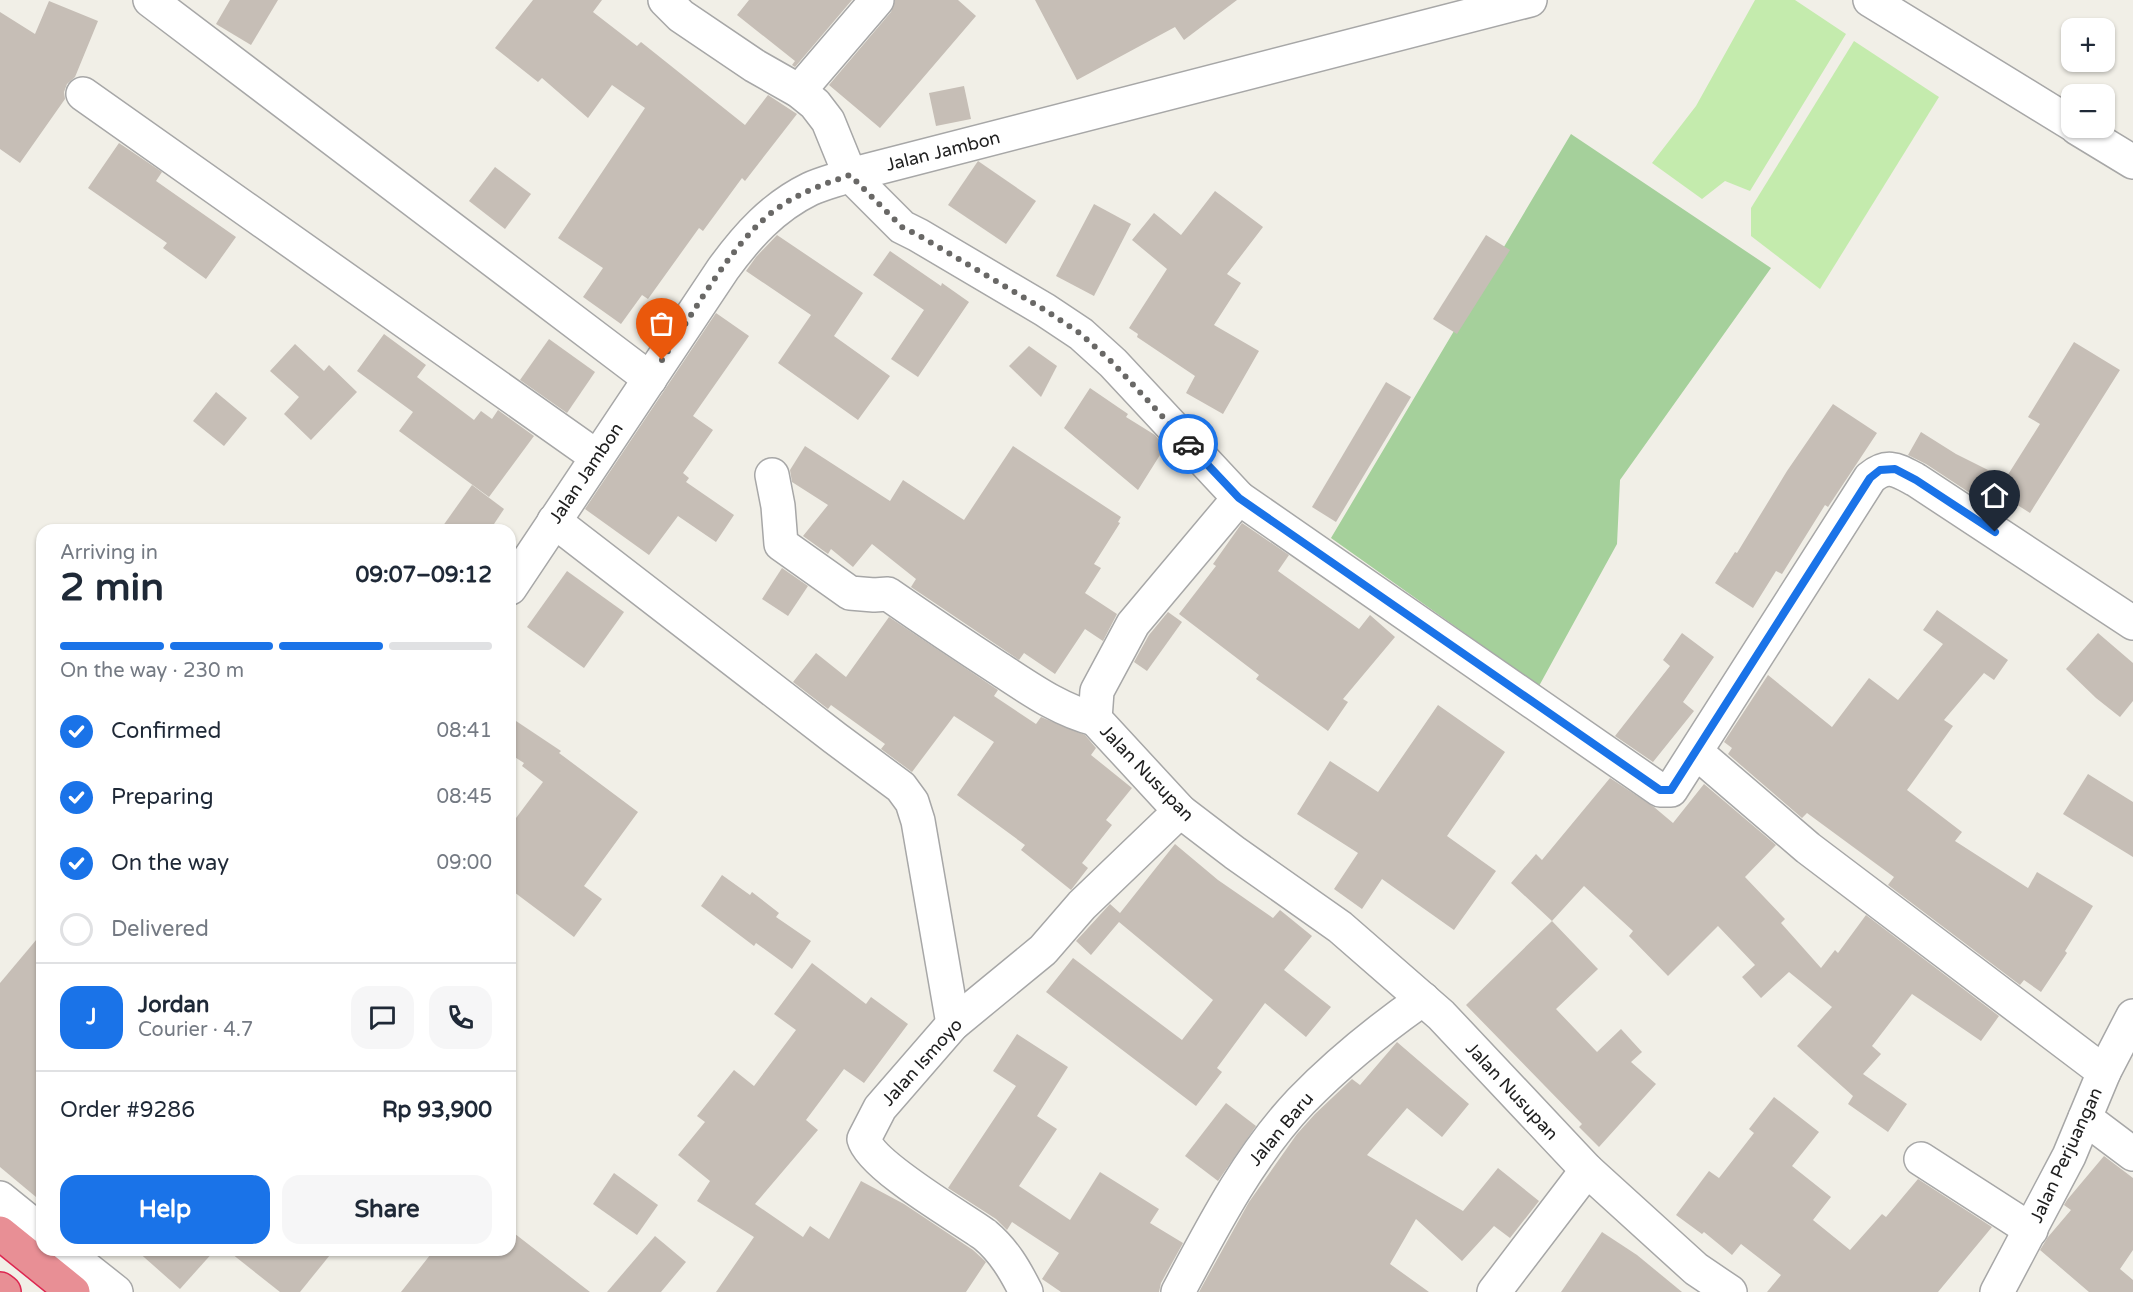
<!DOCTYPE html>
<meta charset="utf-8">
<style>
:root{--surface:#fff;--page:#f6f6f7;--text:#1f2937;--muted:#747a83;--line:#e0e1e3;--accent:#1a73e8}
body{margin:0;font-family:"Varela Round",sans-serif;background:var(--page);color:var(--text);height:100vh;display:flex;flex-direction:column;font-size:22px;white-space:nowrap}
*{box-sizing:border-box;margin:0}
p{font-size:20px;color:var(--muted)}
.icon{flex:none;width:33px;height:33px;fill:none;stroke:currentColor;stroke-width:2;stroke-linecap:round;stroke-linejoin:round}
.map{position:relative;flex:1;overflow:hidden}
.panel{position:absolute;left:36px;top:524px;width:480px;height:732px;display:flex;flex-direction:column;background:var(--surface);border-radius:18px;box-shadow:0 2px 4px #0004}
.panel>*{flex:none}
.tools{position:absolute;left:2061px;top:18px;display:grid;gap:12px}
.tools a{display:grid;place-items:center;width:54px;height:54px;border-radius:12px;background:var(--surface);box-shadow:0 2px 4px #0004;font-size:30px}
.pin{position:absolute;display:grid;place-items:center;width:51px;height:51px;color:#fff;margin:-62px -26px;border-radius:50% 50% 50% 0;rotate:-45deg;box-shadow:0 0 6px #0007}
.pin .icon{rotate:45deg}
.courier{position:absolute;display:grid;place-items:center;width:60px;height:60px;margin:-30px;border:4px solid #1a73e8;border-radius:50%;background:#fff;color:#222;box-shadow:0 2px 8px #0007}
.overview em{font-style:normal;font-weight:800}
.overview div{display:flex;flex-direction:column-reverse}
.overview{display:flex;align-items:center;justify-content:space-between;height:102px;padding:0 24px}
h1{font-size:39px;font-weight:800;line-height:45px}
.bar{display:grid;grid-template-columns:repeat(4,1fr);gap:9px 6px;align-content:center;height:72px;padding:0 24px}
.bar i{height:8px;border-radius:4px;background:var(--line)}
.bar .on{background:var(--accent)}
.bar p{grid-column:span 4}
.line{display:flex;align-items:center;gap:15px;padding:0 24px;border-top:2px solid var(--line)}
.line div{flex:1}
.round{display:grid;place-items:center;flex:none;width:63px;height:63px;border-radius:18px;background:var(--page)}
ol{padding:0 24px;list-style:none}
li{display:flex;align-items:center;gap:18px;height:66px}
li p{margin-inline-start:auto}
li .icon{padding:6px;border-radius:50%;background:var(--accent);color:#fff;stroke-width:4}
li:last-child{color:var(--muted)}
li i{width:33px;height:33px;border:3px solid var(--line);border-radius:50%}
.cta{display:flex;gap:12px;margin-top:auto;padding:12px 24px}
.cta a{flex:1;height:69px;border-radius:18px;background:var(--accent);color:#fff;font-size:24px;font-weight:800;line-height:69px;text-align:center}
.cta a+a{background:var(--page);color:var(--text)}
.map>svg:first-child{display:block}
.grass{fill:#c4ebad}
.forest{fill:#a5d09b}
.building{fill:#c6beb6}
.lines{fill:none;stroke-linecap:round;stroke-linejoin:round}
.minor-casing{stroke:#a7a7a7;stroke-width:36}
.highway-casing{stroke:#dd2650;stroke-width:36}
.minor{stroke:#fff;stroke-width:33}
.highway{stroke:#e88f95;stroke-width:33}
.done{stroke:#696866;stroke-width:6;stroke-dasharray:0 10.8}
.route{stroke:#1a73e8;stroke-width:8}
.labels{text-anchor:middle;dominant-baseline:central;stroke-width:6;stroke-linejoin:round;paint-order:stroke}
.street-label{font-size:18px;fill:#202020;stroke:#fff}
</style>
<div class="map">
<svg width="2133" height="1292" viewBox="0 0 2133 1292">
<rect width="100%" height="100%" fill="#f1efe7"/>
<g class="grass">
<polygon points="1755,0 1795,0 1846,34 1750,191 1725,181 1702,199 1652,163 1696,106"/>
<polygon points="1854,41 1939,97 1820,289 1751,236 1751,208"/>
</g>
<polygon class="forest" points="1571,134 1771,268 1620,480 1617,544 1539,686 1331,538"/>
<g class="building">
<polygon points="230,0 278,0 251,45 216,24"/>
<polygon points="533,0 602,0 593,12 637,46 641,42 745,125 768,95 797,114 745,181 742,178 703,231 699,228 648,299 642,295 621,324 583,297 603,268 558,238 645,108 612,85 588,118 542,78 538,82 495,48"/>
<polygon points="749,0 852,0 795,67 792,65 795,61 737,15"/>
<polygon points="895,0 958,0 976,16 880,128 829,85 891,12"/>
<polygon points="1035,0 1237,0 1184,40 1175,27 1077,80"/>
<polygon points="49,1 98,21 75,77 67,84 64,92 65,99 20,163 0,149 0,12 35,34"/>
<polygon points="964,86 971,119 936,126 929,93"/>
<polygon points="119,143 162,172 156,181 236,237 206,279 163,248 167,243 88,188"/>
<polygon points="978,161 1036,201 1006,244 948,205"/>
<polygon points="495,167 531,194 505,229 469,201"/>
<polygon points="1215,191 1263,227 1227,274 1241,283 1214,325 1259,351 1223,414 1186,393 1195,376 1137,337 1138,334 1129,328 1167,269 1132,240 1154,213 1181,235"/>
<polygon points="1094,204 1131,224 1094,296 1056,276"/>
<polygon points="777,235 863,293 834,336 890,376 858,420 778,363 811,315 746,271 756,257"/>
<polygon points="1486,235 1510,250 1457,334 1433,319"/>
<polygon points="890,251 941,286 942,283 969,302 918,377 891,359 924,310 873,275"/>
<polygon points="716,313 749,336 693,416 713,430 683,473 689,478 686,482 734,515 716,542 678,516 649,555 585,509"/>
<polygon points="384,334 426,365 417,377 474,420 481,411 492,419 498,410 534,436 489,497 399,431 413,412 357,371"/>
<polygon points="549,339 595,372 567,413 520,380"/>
<polygon points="2074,342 2120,370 2030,513 1997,492 2040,424 2028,417"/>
<polygon points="295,344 324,371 329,365 357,392 311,440 284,414 299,397 270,371"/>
<polygon points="1029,346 1057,366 1041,397 1009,366"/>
<polygon points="1386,382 1411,397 1336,522 1312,507"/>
<polygon points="1090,388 1128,414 1126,417 1155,435 1165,447 1138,490 1064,428"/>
<polygon points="216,392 247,418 224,446 193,421"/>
<polygon points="1833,404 1877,433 1828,507 1825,505 1782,574 1776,571 1753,608 1715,583 1735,552 1737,553 1787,471"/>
<polygon points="1921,432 1956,454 1992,472 1973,495 1926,464 1908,455"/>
<polygon points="805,446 890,501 903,480 964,520 1013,446 1121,517 1118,522 1120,523 1094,564 1101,568 1085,593 1117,614 1103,641 1085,629 1055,674 1024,653 1019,660 911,587 916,579 872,544 853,567 831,549 828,554 803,536 828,505 792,482 790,470"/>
<polygon points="472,485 504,509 490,530 440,530"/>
<polygon points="1242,523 1289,555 1278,571 1359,629 1370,615 1395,637 1343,699 1348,702 1328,731 1256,679 1259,675 1179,614 1216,566 1213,564"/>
<polygon points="782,568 808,586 788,616 762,599"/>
<polygon points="567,571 624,612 584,668 527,627"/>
<polygon points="1937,610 2008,660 1994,680 1984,673 1944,720 1953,726 1907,790 1962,832 1955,841 2028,888 2037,872 2093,906 2065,951 2067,953 2041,992 2024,980 2020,985 1888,885 1894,877 1807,813 1802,818 1728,754 1732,748 1724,742 1768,675 1832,727 1869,678 1898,700 1943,644 1923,630"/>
<polygon points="1168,612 1182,622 1147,671 1134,662 1149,635"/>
<polygon points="889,617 998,690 994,696 1036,724 1041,717 1085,735 1096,748 1091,755 1132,788 1106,820 1112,825 1082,863 1088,868 1071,890 1021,850 1025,845 957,795 994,742 954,716 912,772 881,749 885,744 831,705 828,709 793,682 816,653 846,677"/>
<polygon points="1682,633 1714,657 1683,702 1694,711 1653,762 1615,736 1670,666 1663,660"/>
<polygon points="2098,633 2133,663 2133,701 2120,717 2096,698 2066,669"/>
<polygon points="1438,705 1505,752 1447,836 1496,871 1454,930 1382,879 1362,909 1334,889 1358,853 1297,814 1330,761 1378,792"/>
<polygon points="510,717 561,751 559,753 638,812 584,886 602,899 574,937 510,889 510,826 543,782 522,766 524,763 510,754"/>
<polygon points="2088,774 2133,802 2133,857 2063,814"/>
<polygon points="1610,778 1654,807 1673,823 1704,784 1776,845 1745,877 1785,919 1781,923 1821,968 1835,950 1838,953 1866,915 1999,1016 1981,1041 1912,994 1872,1046 1881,1054 1863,1074 1907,1104 1888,1132 1848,1104 1853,1096 1797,1046 1832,1007 1789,972 1761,998 1742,977 1755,965 1718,926 1668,976 1629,936 1633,931 1584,886 1552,921 1511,883 1536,854 1542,860"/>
<polygon points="1175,844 1218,880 1273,918 1280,910 1312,936 1284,970 1331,1007 1306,1037 1265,1003 1217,1068 1222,1072 1196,1106 1046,992 1073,958 1182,1040 1213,1000 1119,922 1091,955 1076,941 1110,904 1120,913"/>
<polygon points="722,875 750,895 752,892 779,913 776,917 811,941 792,969 756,943 754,946 701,906"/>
<polygon points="1552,921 1598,969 1556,1009 1597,1052 1621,1029 1642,1052 1631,1062 1656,1084 1599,1147 1579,1127 1582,1124 1466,1005"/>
<polygon points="42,933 42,1202 0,1167 0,983"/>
<polygon points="812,963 866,1004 871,997 908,1024 864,1083 844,1069 806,1120 818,1130 755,1204 803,1237 810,1226 829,1239 861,1181 904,1204 973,1250 984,1260 986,1262 966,1292 716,1292 754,1237 697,1201 710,1181 678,1155 705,1122 697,1116 734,1070 754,1086 796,1030 774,1014"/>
<polygon points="1017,1034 1068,1067 1037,1116 1057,1129 1019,1186 1070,1220 1100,1172 1159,1209 1150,1223 1183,1243 1161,1283 1159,1292 1061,1292 1042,1279 1059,1253 1012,1222 1007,1230 996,1219 948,1188 1016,1086 993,1071"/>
<polygon points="1397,1042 1469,1104 1442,1137 1407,1108 1367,1155 1463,1211 1498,1168 1539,1201 1510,1238 1494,1226 1462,1261 1416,1219 1390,1264 1429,1292 1199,1292 1249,1202 1297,1134 1315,1114 1352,1079 1360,1085"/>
<polygon points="1774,1097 1819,1132 1792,1166 1831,1197 1813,1220 1850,1250 1882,1214 1886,1217 1918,1179 1992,1227 1938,1292 1767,1292 1781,1275 1741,1244 1732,1255 1704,1232 1702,1234 1676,1215 1709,1171 1719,1178 1754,1133 1749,1129"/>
<polygon points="1226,1103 1256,1126 1218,1181 1185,1156"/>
<polygon points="2104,1156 2133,1178 2133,1250 2120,1269 2133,1280 2133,1292 2089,1292 2040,1250 2048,1237 2071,1210 2064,1205 2067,1200"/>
<polygon points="614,1173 658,1205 637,1235 593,1204"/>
<polygon points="510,1230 590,1292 401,1292 434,1250 510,1250"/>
<polygon points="1602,1232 1637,1255 1682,1292 1561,1292"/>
<polygon points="655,1236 686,1262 661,1292 607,1292"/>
<polygon points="136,1250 215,1250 180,1289"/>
<polygon points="227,1250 334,1250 300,1292 280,1292"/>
</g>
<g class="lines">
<g class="minor-casing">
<g id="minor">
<polyline points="150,0 650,379"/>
<polyline points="665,0 681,16 755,66 799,91 815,104 828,121 850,175 902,227 918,235 1045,310 1081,334 1113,363 1239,498 1133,624 1097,691 1095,719 1180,811 1235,853 1340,927 1441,1015 1587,1170 1696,1269 1730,1292"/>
<polyline points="1870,0 2072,124"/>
<polyline points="799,91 877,0"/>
<polyline points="83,94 597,457"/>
<polyline points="2077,128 2133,162"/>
<path d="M772 475 778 506 781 544 850 593 874 595 888 594C924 619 961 644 998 668 1029 688 1059 710 1095 719"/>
<path d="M1239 498 1660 790H1671L1870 478C1888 463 1897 470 1916 480L2133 623"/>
<polyline points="554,521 835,738 901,787 912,802 918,821 953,1024"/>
<path d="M510 588 723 269C747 236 773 207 810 189 823 183 837 180 850 175L1530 0"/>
<polyline points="1696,752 1808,848 2104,1072"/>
<polyline points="2085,1118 2133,1154"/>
<polyline points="1921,1159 2031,1230"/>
<polyline points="0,1198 42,1232"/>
<polyline points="63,1250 116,1292"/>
<path d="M1026 1292C1015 1270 1004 1251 985 1235 960 1217 871 1166 864 1139L880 1108 953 1024 1043 950 1082 905 1180 811"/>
<path d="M1178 1292C1213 1226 1249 1156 1301 1101 1338 1063 1380 1029 1423 999"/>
<polyline points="1494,1292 1587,1170"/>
<polyline points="1997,1292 2069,1156 2104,1072 2133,1016"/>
</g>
</g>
<g class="highway-casing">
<g id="highway">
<polyline points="0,1233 73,1292"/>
<polyline points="0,1289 4,1292"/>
</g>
</g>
<use href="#minor" class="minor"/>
<use href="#highway" class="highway"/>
</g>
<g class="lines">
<path class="done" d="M662 360C693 314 732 242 775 210 798 193 824 184 850 175L902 227 918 235 1045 310 1081 334 1113 363 1188 444"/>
<polyline class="route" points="1188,444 1239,498 1660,790 1671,790 1870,478 1880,470 1895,469 1916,480 1995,532"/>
</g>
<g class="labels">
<g class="street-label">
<text transform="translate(943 151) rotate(-14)">Jalan Jambon</text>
<text transform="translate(586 473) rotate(-56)">Jalan Jambon</text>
<text transform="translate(1147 773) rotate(46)">Jalan Nusupan</text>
<text transform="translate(922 1062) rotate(-48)">Jalan Ismoyo</text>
<text transform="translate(1512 1091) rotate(47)">Jalan Nusupan</text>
<text transform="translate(1281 1129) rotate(-50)">Jalan Baru</text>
<text transform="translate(2066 1155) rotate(-65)">Jalan Perjuangan</text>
</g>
</g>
</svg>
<div class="tools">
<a>+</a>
<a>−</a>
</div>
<div class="pin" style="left:662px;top:360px;background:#ea580c"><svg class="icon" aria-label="bag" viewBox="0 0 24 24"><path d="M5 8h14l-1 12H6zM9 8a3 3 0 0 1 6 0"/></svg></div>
<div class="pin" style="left:1995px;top:532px;background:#1f2937"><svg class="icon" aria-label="home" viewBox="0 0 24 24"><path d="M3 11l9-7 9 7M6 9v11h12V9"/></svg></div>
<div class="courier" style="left:1188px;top:444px"><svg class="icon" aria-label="car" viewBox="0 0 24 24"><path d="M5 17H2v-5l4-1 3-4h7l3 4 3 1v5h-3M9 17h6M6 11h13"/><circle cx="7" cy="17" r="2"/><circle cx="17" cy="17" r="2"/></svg></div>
<section class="panel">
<div class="overview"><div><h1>2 min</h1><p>Arriving in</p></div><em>09:07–09:12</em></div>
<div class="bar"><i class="on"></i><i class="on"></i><i class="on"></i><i></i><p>On the way · 230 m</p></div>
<ol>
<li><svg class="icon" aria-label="check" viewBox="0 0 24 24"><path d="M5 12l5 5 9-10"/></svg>Confirmed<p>08:41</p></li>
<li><svg class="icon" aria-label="check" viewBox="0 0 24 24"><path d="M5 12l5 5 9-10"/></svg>Preparing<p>08:45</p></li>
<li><svg class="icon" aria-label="check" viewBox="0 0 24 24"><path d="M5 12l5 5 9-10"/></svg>On the way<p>09:00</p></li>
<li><i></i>Delivered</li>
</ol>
<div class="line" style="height:108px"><b class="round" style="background:var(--accent);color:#fff">J</b><div><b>Jordan</b><p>Courier · 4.7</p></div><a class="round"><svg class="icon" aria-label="chat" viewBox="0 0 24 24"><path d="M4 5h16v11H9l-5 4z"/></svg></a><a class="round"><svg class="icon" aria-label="phone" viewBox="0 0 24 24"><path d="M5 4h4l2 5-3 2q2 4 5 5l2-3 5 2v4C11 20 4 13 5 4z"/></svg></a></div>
<div class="line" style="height:78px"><div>Order #9286</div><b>Rp 93,900</b></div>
<div class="cta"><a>Help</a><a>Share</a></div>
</section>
</div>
